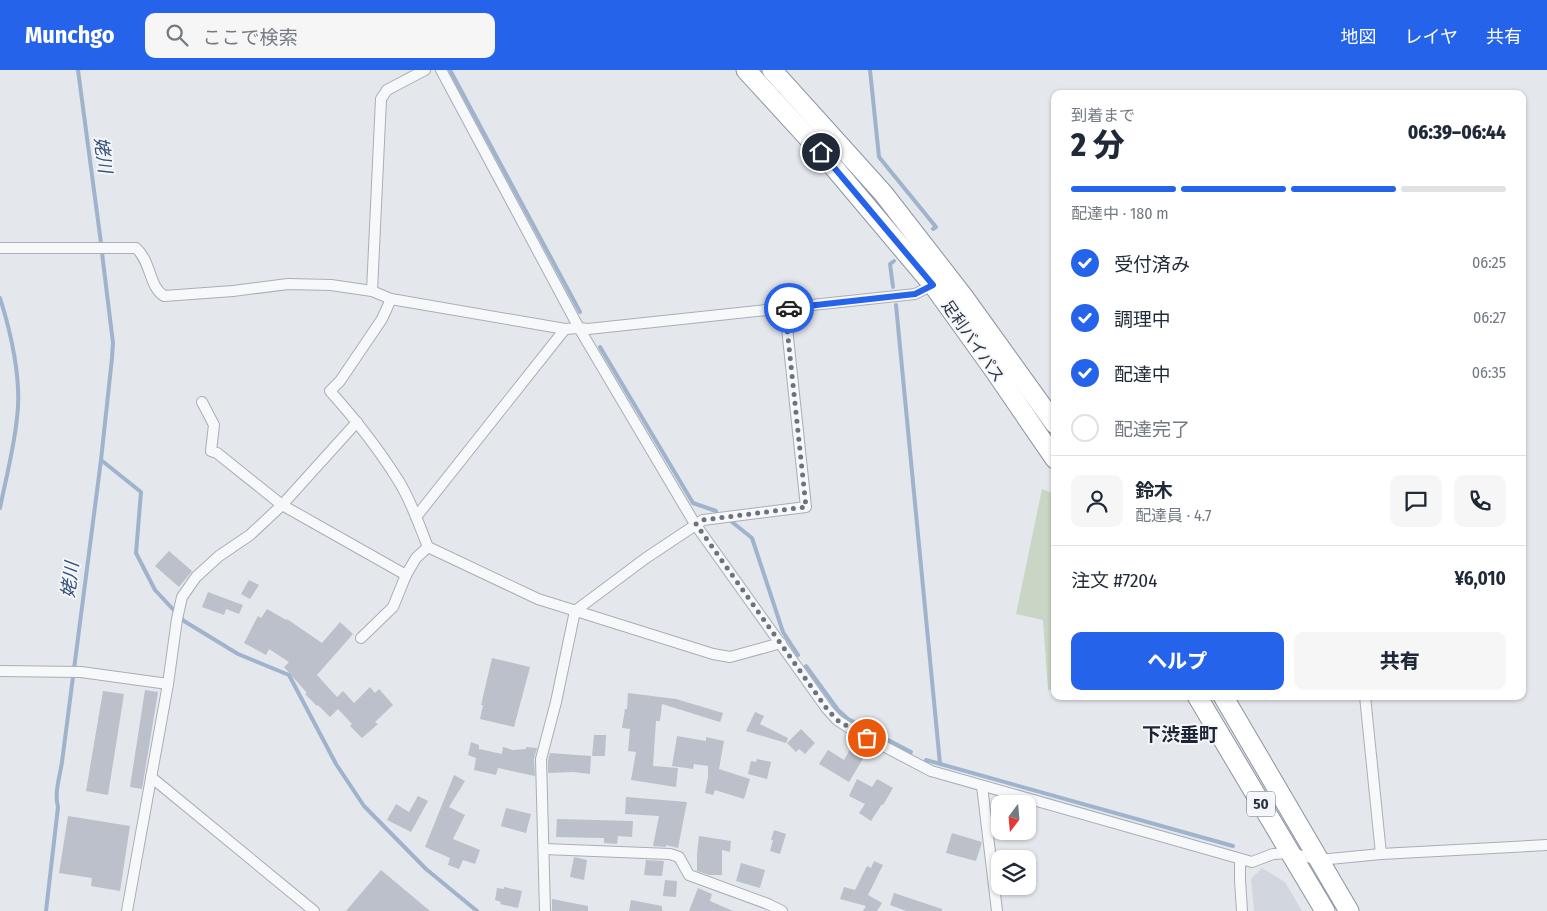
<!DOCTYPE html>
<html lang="ja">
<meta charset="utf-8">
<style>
:root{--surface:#fff;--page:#f6f6f7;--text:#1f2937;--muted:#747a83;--line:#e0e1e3;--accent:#2563eb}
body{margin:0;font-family:"Fira Sans Condensed","Noto Sans JP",sans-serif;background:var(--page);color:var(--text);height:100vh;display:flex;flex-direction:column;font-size:19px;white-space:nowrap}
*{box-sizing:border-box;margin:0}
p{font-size:16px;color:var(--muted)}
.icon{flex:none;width:28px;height:28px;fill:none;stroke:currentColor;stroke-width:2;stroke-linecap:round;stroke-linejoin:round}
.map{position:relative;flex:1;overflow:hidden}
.panel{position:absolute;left:1051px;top:20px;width:475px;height:610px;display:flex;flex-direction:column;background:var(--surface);border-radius:10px;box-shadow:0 1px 4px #0004}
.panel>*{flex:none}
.needle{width:32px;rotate:196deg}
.controls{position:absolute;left:991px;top:725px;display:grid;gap:10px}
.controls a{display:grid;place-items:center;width:45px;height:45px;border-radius:10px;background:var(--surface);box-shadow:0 1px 4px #0004;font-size:25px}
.pin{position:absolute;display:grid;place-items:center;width:42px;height:42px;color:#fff;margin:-21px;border:2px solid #fff;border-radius:50%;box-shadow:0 1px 5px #0007}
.courier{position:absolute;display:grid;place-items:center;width:50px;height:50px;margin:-25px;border:4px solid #2563eb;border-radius:50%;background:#fff;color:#222;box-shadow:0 1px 6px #0007}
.head em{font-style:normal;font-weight:800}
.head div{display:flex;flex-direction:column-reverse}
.head{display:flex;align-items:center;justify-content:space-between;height:85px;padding:0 20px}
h1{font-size:32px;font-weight:800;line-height:38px}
.bar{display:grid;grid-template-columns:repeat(4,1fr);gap:8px 5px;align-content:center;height:60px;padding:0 20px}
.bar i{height:6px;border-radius:4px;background:var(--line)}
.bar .active{background:var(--accent)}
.bar p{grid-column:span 4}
.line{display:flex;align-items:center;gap:12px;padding:0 20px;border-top:1px solid var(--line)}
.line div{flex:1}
.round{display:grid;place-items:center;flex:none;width:52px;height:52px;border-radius:10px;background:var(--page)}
ol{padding:0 20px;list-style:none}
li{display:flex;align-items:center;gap:15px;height:55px}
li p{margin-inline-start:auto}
li .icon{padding:5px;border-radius:50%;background:var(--accent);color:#fff;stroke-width:4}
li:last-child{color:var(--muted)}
li i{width:28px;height:28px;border:2px solid var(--line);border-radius:50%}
.action{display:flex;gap:10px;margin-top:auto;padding:10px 20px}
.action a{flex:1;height:58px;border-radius:10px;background:var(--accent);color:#fff;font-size:20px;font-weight:800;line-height:58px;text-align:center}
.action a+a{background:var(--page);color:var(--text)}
header{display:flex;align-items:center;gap:30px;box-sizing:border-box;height:70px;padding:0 25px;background:var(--accent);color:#fff}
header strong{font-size:24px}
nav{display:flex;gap:28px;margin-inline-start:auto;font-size:18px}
.search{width:350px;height:45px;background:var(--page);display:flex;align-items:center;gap:12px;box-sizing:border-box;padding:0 18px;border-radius:10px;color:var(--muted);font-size:19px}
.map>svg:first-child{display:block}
.built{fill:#d2d6de}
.green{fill:#c9d6c5}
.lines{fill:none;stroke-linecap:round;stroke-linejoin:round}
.stream{stroke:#9fb4cc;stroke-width:4}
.building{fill:#bbc0ca}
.street-casing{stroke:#a9aeb7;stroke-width:12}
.highway-casing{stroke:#8b94a3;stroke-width:21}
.street{stroke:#f7f8fa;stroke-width:10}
.highway{stroke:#fff;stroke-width:19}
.done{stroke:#6c737f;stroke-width:5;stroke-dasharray:0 9}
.route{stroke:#2563eb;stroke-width:6}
.labels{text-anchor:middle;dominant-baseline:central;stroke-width:4;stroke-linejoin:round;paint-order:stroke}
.shield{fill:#f4f6f9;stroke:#676e7b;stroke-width:1}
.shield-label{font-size:15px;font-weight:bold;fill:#2b3445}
.street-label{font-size:16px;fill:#2b3445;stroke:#f4f6f9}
.water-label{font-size:18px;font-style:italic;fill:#34527a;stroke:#f4f6f9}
.quarter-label{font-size:19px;font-weight:bold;fill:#1d2536;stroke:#f4f6f9}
</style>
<header>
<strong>Munchgo</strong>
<div class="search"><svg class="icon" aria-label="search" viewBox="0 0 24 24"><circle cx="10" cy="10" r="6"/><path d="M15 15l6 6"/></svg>ここで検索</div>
<nav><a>地図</a><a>レイヤ</a><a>共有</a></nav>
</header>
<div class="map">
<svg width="1547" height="841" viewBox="0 0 1547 841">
<rect width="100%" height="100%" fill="#e4e7ec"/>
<polygon class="built" points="1262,798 1285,812 1302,841 1254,841 1251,809"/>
<polygon class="green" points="1042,419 1055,424 1055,619 1048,620 1043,550 1016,544"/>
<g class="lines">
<g class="stream">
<polyline points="78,0 101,173"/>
<polyline points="450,0 580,242"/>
<polyline points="870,0 879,87 936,157 933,159"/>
<polyline points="893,217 890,194 894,191"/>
<path d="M0 228C11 262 22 311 17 348 14 378 6 408 0 438"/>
<polyline points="896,235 940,694"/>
<polyline points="600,277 693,433 716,441"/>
<polyline points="101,390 141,422 136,483 155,520 184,551 238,584 289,605 336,694 364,736 426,799 477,841"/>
<polyline points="732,452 752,468 783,562 798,585"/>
<polyline points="806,596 838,640 848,649 911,682"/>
<polyline points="926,690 1233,776"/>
<path d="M46 841 58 737C54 723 60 706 62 692L101 390 112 288 113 273 102 183"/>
</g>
</g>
<g class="building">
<polygon points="169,481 192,501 179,517 155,496"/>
<polygon points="249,510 259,515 250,529 241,524"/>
<polygon points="208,522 243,535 239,544 226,539 224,545 202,537"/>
<polygon points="267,539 286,550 287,549 322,573 340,552 353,564 317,605 337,627 343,621 354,633 370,617 375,623 379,619 393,635 375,652 378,654 362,668 350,656 352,654 338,639 330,647 318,635 317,636 305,624 307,623 284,597 289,592 269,579 266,585 244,573 258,546 261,548"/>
<polygon points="492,588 530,597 514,657 480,649 483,635 481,635"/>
<polygon points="145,620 158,622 142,719 130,717"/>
<polygon points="103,621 124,624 108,725 86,721"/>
<polygon points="628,623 676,629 723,643 720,652 662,634 660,651 656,651 653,696 678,698 676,717 631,710 636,682 628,681 630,659 622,658 625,639 627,639"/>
<polygon points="755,642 764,646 760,654 788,668 786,673 746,661"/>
<polygon points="801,659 815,673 805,684 799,679 796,682 787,673"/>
<polygon points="594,665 606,665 605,686 592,686"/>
<polygon points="677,666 706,671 706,667 724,671 719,699 750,709 744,729 715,720 713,725 705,723 708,707 708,696 694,694 693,699 672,696"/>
<polygon points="856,669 870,677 849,712 819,694 828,680 844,690"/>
<polygon points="471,672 479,675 479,679 502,684 503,677 513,680 526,679 526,677 537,678 534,689 535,706 498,698 496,705 474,700 476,688 468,685"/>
<polygon points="550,683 591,686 590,704 573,702 548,703 548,690"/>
<polygon points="757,689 771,692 767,709 748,704 751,691 756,692"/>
<polygon points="454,705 465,711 449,737 465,745 453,769 480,780 475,794 463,790 459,799 448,795 450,788 425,777"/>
<polygon points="857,709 872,717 877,709 893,718 883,735 882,734 871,751 859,743 865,734 849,726"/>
<polygon points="418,726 428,731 411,762 387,750 396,734 409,742"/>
<polygon points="626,727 687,732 678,778 666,775 666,777 653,776 659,746 625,744"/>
<polygon points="506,738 531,744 526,763 501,756"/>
<polygon points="68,746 130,756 120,821 91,816 92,808 59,803"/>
<polygon points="557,749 633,751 632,767 618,766 617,774 604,773 604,768 556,767"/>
<polygon points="774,760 786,764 780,784 770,781 773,770 771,770"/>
<polygon points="952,763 982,772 976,791 946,783"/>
<polygon points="699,766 731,771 730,782 722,780 722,805 709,805 697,801 697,784"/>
<polygon points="574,787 587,790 584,810 570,807"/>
<polygon points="646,790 664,791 662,806 644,805"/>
<polygon points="874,791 883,795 868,825 882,833 877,841 863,841 866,836 840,829 844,817 855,820 867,796 871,798"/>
<polygon points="741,793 765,800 760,818 736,811"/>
<polygon points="381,800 430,841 346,841"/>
<polygon points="665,810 677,811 676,827 663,826"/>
<polygon points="504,817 522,821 518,838 500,834 501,832 495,830 497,818 504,819"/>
<polygon points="698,818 712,824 710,831 733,841 689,841"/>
<polygon points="894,823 942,839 942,841 906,841 890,835"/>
<polygon points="552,829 588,836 588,841 552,841"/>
<polygon points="631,830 662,836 662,841 629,841"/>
</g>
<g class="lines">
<g class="street-casing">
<g id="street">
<polyline points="441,0 579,258 695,454 827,639 837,650 851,659 931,701 1252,792 1273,784 1291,783 1319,790 1381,784 1547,775"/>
<path d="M0 178H136C151 191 149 217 164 226L233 221 288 214 331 215 372 221 391 229 565 259 579 258 588 259 915 224 933 215"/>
<polyline points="372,221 381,29 387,20 425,0"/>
<path d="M391 229 382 249 340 311 330 321C355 349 378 378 398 410 411 430 419 455 428 477L538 529 713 584 730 587 781 573"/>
<polyline points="202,332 214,355 211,381 217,383 282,435 406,505 416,488 428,477"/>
<polyline points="416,447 565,259"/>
<polyline points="361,568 393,537 406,505"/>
<polyline points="0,601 81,602 168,614"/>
<polyline points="1365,626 1381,784"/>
<polyline points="151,707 314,841"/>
<polyline points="982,716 997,841"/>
<polyline points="544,779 670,784 679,787 689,805 768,834 782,841"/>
<polyline points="1240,789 1240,810 1242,841"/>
<polyline points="127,841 168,614 177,549 182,527 196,507 219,486 250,465 282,435 357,352"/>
<polyline points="545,841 541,689 556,632 575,541 646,488 703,450 806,437 785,239"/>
</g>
</g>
<g class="highway-casing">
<g id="highway">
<polyline points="746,0 821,82 933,215 994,300 1055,389"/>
<polyline points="772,0 883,123 963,226 1055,354"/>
<polyline points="1197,626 1325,841"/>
<polyline points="1223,626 1349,841"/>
</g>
</g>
<use href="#street" class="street"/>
<use href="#highway" class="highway"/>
</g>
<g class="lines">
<polyline class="done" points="789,238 785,239 806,437 703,450 696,454 827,639 837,650 867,668"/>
<polyline class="route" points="789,238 915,224 933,215 821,82"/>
</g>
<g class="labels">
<rect class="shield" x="1247" y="721.5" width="28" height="25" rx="4"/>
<g class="shield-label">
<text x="1261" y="734">50</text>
</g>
<g class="street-label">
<text transform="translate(973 271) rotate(55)">足利バイパス</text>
</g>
<g class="water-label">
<text transform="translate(103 85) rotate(82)">姥川</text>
<text transform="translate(70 510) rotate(-83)">姥川</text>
</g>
<g class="quarter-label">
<text x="1180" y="664">下渋垂町</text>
</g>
</g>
</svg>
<div class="controls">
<a><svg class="needle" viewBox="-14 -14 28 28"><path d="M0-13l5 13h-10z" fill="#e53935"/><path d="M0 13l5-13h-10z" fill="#747a83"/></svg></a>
<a><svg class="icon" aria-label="layers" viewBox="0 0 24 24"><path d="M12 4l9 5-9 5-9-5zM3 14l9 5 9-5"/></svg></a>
</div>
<div class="pin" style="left:867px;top:668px;background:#ea580c"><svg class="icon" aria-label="bag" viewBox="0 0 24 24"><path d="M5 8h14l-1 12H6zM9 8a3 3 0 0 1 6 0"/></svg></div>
<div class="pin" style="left:821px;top:82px;background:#1f2937"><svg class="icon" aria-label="home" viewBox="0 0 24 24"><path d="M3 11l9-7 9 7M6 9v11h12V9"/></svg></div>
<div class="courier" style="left:789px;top:238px"><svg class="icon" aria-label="car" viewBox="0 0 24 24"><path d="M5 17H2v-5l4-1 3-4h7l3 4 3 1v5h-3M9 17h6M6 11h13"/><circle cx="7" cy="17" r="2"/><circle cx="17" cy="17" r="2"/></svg></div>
<section class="panel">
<div class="head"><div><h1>2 分</h1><p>到着まで</p></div><em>06:39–06:44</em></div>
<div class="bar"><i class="active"></i><i class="active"></i><i class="active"></i><i></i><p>配達中 · 180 m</p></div>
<ol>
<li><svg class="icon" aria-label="check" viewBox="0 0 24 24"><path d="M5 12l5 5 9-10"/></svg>受付済み<p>06:25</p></li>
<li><svg class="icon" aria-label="check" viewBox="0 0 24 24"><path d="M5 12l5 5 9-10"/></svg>調理中<p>06:27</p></li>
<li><svg class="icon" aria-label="check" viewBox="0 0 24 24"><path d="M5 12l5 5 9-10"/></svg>配達中<p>06:35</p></li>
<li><i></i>配達完了</li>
</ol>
<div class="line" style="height:90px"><a class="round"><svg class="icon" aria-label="person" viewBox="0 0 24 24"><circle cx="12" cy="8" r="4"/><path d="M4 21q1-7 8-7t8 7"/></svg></a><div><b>鈴木</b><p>配達員 · 4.7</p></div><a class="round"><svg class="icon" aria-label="chat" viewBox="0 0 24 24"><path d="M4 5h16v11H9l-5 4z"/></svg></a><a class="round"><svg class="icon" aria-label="phone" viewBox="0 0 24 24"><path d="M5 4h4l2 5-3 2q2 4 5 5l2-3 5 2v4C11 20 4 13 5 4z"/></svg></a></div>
<div class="line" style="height:65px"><div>注文 #7204</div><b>¥6,010</b></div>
<div class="action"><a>ヘルプ</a><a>共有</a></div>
</section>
</div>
